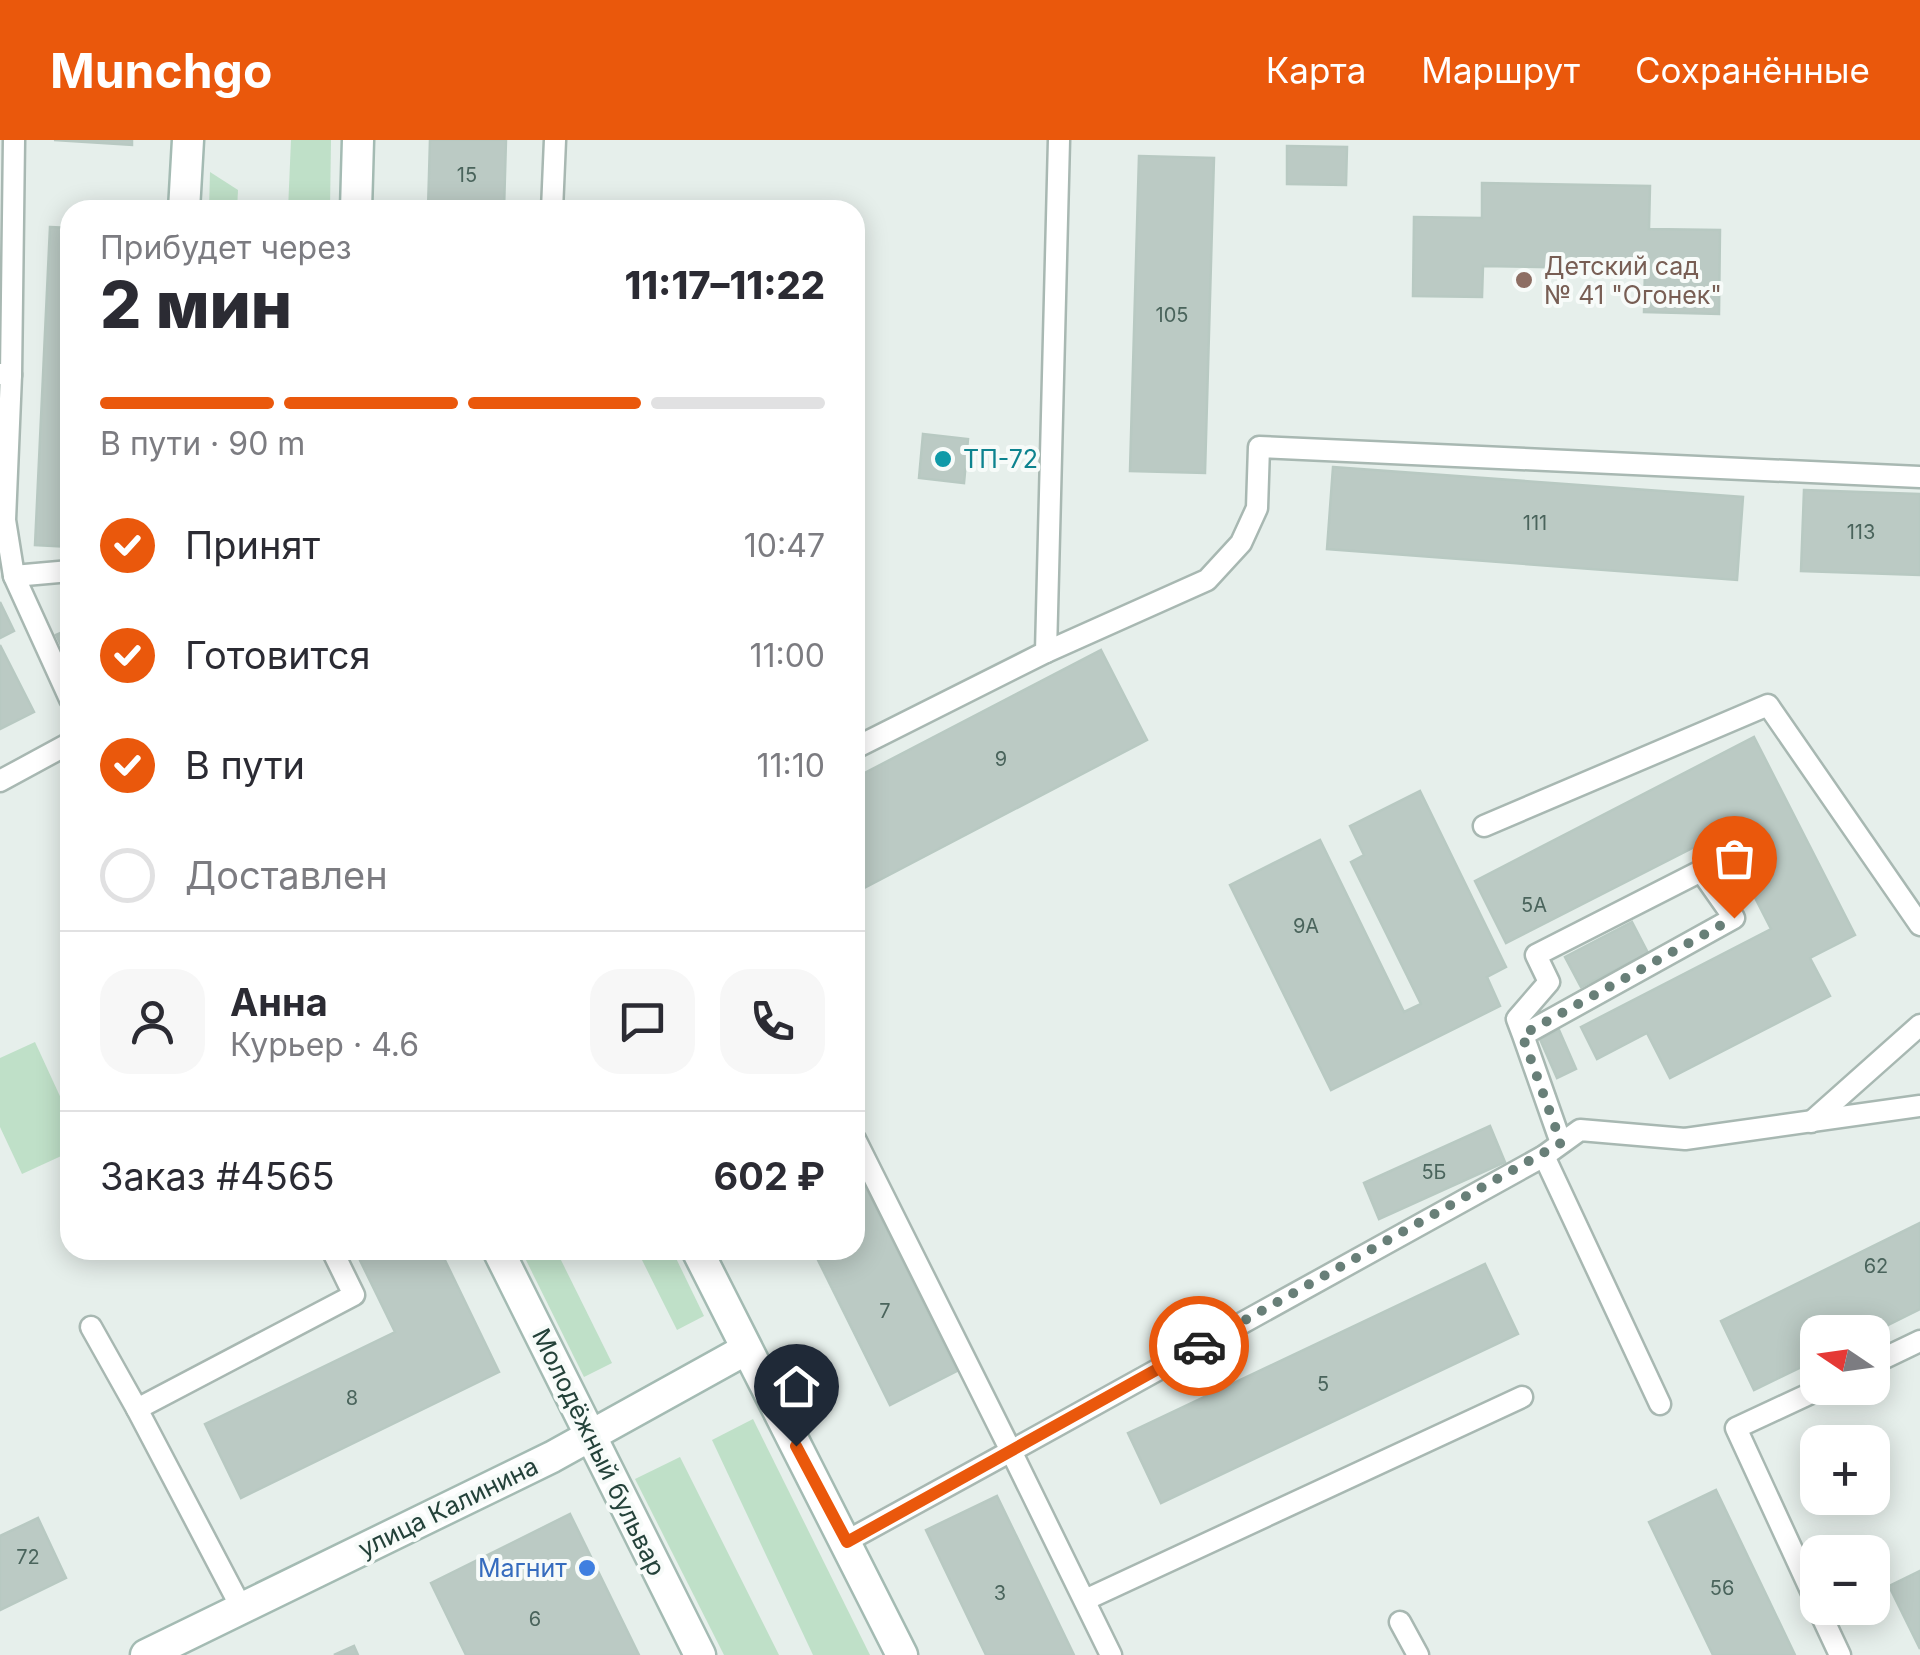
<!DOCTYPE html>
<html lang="ru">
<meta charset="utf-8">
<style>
:root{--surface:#fff;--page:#f7f7f7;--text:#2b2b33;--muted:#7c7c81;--line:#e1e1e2;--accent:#ea580c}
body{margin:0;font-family:Inter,sans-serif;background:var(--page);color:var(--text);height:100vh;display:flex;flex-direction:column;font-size:38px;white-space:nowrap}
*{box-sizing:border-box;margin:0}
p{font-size:32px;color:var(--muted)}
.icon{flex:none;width:55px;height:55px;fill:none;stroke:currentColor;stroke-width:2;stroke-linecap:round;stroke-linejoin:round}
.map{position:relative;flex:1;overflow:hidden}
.side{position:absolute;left:60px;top:60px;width:805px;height:1060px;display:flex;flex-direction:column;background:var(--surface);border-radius:30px;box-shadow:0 5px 25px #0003}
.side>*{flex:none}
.needle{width:65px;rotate:283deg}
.fabs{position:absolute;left:1800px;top:1175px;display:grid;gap:20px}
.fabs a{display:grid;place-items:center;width:90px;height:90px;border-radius:20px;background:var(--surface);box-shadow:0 5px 25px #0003;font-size:50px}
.pin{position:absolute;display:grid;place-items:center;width:85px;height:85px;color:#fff;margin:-102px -42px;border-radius:50% 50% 50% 0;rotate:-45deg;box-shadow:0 0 10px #0007}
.pin .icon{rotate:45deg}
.courier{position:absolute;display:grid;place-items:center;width:100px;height:100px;margin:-50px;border:8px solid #ea580c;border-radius:50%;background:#fff;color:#222;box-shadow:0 2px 12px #0007}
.headline em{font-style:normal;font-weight:800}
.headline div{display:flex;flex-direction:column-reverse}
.headline{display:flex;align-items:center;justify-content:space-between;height:170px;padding:0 40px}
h1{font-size:65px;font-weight:800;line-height:75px}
.bar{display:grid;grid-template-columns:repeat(4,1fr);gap:15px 10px;align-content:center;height:120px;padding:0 40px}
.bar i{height:12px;border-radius:8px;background:var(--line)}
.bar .active{background:var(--accent)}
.bar p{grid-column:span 4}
.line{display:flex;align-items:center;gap:25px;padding:0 40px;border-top:2px solid var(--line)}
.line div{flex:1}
.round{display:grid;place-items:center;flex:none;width:105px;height:105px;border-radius:30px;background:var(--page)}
ol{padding:0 40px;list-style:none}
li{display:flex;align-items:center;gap:30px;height:110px}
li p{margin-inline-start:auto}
li .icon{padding:10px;border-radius:50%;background:var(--accent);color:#fff;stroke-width:4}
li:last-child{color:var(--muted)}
li i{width:55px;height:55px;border:5px solid var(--line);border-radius:50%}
header{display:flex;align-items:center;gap:60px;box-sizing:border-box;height:140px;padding:0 50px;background:var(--accent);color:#fff}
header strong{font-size:48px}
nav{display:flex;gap:55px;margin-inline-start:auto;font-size:35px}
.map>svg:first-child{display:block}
.green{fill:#bfe0c8}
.building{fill:#bbcac4;stroke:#b8c9c2;stroke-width:2.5}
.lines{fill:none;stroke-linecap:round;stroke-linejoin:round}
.lane-casing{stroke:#a8b8b2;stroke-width:25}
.secondary-casing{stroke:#a4bbb3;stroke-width:35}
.lane{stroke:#fff;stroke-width:20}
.secondary{stroke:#fff;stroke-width:30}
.done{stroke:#687f78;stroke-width:10;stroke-dasharray:0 18}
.route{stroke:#ea580c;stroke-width:12}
.education-dot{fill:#8d6e63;stroke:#f7fbf9;stroke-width:4}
.culture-dot{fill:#0f9aa8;stroke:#f7fbf9;stroke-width:4}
.shop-dot{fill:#3f7fe0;stroke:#f7fbf9;stroke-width:4}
.labels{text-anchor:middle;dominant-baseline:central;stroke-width:8;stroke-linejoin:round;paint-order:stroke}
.number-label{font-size:20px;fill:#4a645c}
.education-label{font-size:25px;fill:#785e54;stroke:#f7fbf9;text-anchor:start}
.culture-label{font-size:25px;fill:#0d838f;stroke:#f7fbf9;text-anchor:start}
.street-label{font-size:25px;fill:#24423a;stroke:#f7fbf9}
.shop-label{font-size:25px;fill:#366cbe;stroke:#f7fbf9;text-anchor:end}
</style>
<header>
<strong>Munchgo</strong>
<nav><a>Карта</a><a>Маршрут</a><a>Сохранённые</a></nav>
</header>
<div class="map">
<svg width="1920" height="1515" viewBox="0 0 1920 1515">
<rect width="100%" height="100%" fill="#e6efeb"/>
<g class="green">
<polygon points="291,0 331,0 330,70 288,70"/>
<polygon points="210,32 238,50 237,70 209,70"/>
<polygon points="35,902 70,978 70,1012 22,1034 0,987 0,918"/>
<polygon points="521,1110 556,1110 612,1223 584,1237"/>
<polygon points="637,1110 672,1110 704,1176 677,1190"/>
<polygon points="753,1279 870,1515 813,1515 712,1300"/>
<polygon points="680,1317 779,1515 724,1515 635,1339"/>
</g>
<g class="building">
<polygon points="54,0 132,0 132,5"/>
<polygon points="430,0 506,0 504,70 428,70"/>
<polygon points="1287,6 1347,7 1346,45 1287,44"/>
<polygon points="1139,16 1214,18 1205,333 1130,331"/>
<polygon points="1482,43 1650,46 1649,89 1720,90 1719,174 1644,172 1645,129 1483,126 1482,157 1413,156 1414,77 1482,78"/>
<polygon points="50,87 70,88 70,407 35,405"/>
<polygon points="923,294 968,299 964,343 919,338"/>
<polygon points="1333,327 1743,357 1737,440 1327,409"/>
<polygon points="1804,350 1920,354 1920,435 1801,431"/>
<polygon points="0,462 14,491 0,498"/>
<polygon points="70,489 70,524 56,495"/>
<polygon points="0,505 34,572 0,589"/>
<polygon points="1101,510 1147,600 864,748 855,730 855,638"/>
<polygon points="1754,597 1855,795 1810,818 1830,856 1670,938 1647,893 1597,919 1581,887 1771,789 1722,693 1506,803 1475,741"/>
<polygon points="1420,651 1506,827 1487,837 1500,866 1331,950 1230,745 1320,700 1404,872 1421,864 1351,722 1364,715 1350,686"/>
<polygon points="1632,782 1648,813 1581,847 1565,817"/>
<polygon points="1559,890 1576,929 1557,938 1540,899"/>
<polygon points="1490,986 1505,1022 1379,1079 1364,1043"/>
<polygon points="855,1025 957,1231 890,1265 813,1110 855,1110"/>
<polygon points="1920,1083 1920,1169 1872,1193 1818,1192 1818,1219 1754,1250 1721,1181"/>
<polygon points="355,1110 440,1110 499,1232 241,1358 205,1284 395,1192"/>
<polygon points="1485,1124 1518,1194 1161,1363 1128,1293"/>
<polygon points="1716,1350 1795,1515 1713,1515 1649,1382"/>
<polygon points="997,1356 1074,1515 986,1515 926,1390"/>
<polygon points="570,1374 639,1515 466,1515 431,1443"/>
<polygon points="38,1378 66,1438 0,1470 0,1396"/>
<polygon points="1920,1431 1920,1509 1889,1446"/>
<polygon points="354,1506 358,1515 334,1515"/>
</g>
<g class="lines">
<g class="lane-casing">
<g id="lane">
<polyline points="552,70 555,0"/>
<polyline points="0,234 11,235 14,0"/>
<polyline points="11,235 5,380 14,436"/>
<polyline points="70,431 14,436 70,559"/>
<polyline points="1046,512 1207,440 1241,403 1257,368 1259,307 1920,337"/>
<polyline points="855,608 1046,512 1059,0"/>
<polyline points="0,641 70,603"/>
<polyline points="1484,686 1768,565 1920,785"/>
<polyline points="1523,895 1734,778 1701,731 1536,815 1549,842 1517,879 1523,895 1561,1003"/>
<polyline points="1811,982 1920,885"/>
<polyline points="1544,1016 1660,1264"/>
<polyline points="91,1187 137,1269"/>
<polyline points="1872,1224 1920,1201"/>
<polyline points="847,1401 1011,1311 855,999"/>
<polyline points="1085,1460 1522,1257"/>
<polyline points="1818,1466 1736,1288 1822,1248"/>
<polyline points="1818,1468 1840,1515"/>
<polyline points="242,1469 137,1269 354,1155 332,1110"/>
<polyline points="1400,1482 1418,1515"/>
<polyline points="1111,1515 1011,1311 1544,1016 1580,990 1685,999 1920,966"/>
</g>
</g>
<g class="secondary-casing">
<g id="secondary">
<polyline points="184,70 188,0"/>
<polyline points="356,70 358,0"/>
<polyline points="498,1110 700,1515"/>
<polyline points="697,1110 902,1515"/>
<polyline points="146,1515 552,1317 745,1210"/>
</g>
</g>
<use href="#lane" class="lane"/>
<use href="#secondary" class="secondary"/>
</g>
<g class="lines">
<polyline class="done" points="1199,1206 1561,1003 1522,895 1734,778"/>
<polyline class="route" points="796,1306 847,1402 1199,1206"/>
</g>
<circle class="education-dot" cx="1524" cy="140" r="10"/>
<circle class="culture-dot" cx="943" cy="319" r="10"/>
<circle class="shop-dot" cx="587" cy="1428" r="10"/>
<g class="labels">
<g class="number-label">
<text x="467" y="35">15</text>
<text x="1172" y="175">105</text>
<text x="1535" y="383">111</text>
<text x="1861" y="392">113</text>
<text x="1001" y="619">9</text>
<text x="1534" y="765">5А</text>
<text x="1306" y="786">9А</text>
<text x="1434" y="1032">5Б</text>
<text x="1876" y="1126">62</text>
<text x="885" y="1171">7</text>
<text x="1323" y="1244">5</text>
<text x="352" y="1258">8</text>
<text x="28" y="1417">72</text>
<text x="1722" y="1448">56</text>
<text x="1000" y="1453">3</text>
<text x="535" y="1479">6</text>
</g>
<g class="education-label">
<text x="1544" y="126">Детский сад<tspan x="1544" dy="29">№ 41 "Огонек"</tspan></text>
</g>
<g class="culture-label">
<text x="963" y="319">ТП-72</text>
</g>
<g class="street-label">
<text transform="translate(599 1312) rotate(64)">Молодёжный бульвар</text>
<text transform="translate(448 1367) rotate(-26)">улица Калинина</text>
</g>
<g class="shop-label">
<text x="567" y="1428">Магнит</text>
</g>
</g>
</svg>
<div class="fabs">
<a><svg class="needle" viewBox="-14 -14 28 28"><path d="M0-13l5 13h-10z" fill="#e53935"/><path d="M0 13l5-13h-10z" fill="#7c7c81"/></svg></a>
<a>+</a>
<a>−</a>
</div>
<div class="pin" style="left:1734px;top:778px;background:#ea580c"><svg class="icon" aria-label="bag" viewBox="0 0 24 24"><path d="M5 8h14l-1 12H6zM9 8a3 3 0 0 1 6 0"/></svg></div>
<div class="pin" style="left:796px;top:1306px;background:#1f2937"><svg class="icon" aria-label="home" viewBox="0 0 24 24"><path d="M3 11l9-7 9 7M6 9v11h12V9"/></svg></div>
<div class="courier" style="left:1199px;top:1206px"><svg class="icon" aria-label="car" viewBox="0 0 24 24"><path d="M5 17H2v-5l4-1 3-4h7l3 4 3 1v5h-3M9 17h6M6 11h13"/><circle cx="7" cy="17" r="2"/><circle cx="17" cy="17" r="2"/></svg></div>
<section class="side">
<div class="headline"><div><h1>2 мин</h1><p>Прибудет через</p></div><em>11:17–11:22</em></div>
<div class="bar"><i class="active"></i><i class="active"></i><i class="active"></i><i></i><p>В пути · 90 m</p></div>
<ol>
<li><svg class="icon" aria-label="check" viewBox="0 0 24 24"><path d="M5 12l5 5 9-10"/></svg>Принят<p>10:47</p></li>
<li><svg class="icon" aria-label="check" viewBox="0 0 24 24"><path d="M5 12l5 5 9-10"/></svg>Готовится<p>11:00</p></li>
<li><svg class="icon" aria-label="check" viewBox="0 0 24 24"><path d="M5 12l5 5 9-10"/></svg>В пути<p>11:10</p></li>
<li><i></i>Доставлен</li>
</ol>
<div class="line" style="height:180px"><a class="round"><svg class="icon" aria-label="person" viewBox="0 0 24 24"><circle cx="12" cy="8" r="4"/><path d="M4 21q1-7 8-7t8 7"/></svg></a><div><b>Анна</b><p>Курьер · 4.6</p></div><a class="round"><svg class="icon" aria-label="chat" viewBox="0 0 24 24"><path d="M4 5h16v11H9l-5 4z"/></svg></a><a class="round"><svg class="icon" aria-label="phone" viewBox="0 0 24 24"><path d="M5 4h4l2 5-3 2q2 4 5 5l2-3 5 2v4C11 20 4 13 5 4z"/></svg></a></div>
<div class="line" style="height:130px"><div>Заказ #4565</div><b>602 ₽</b></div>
</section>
</div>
